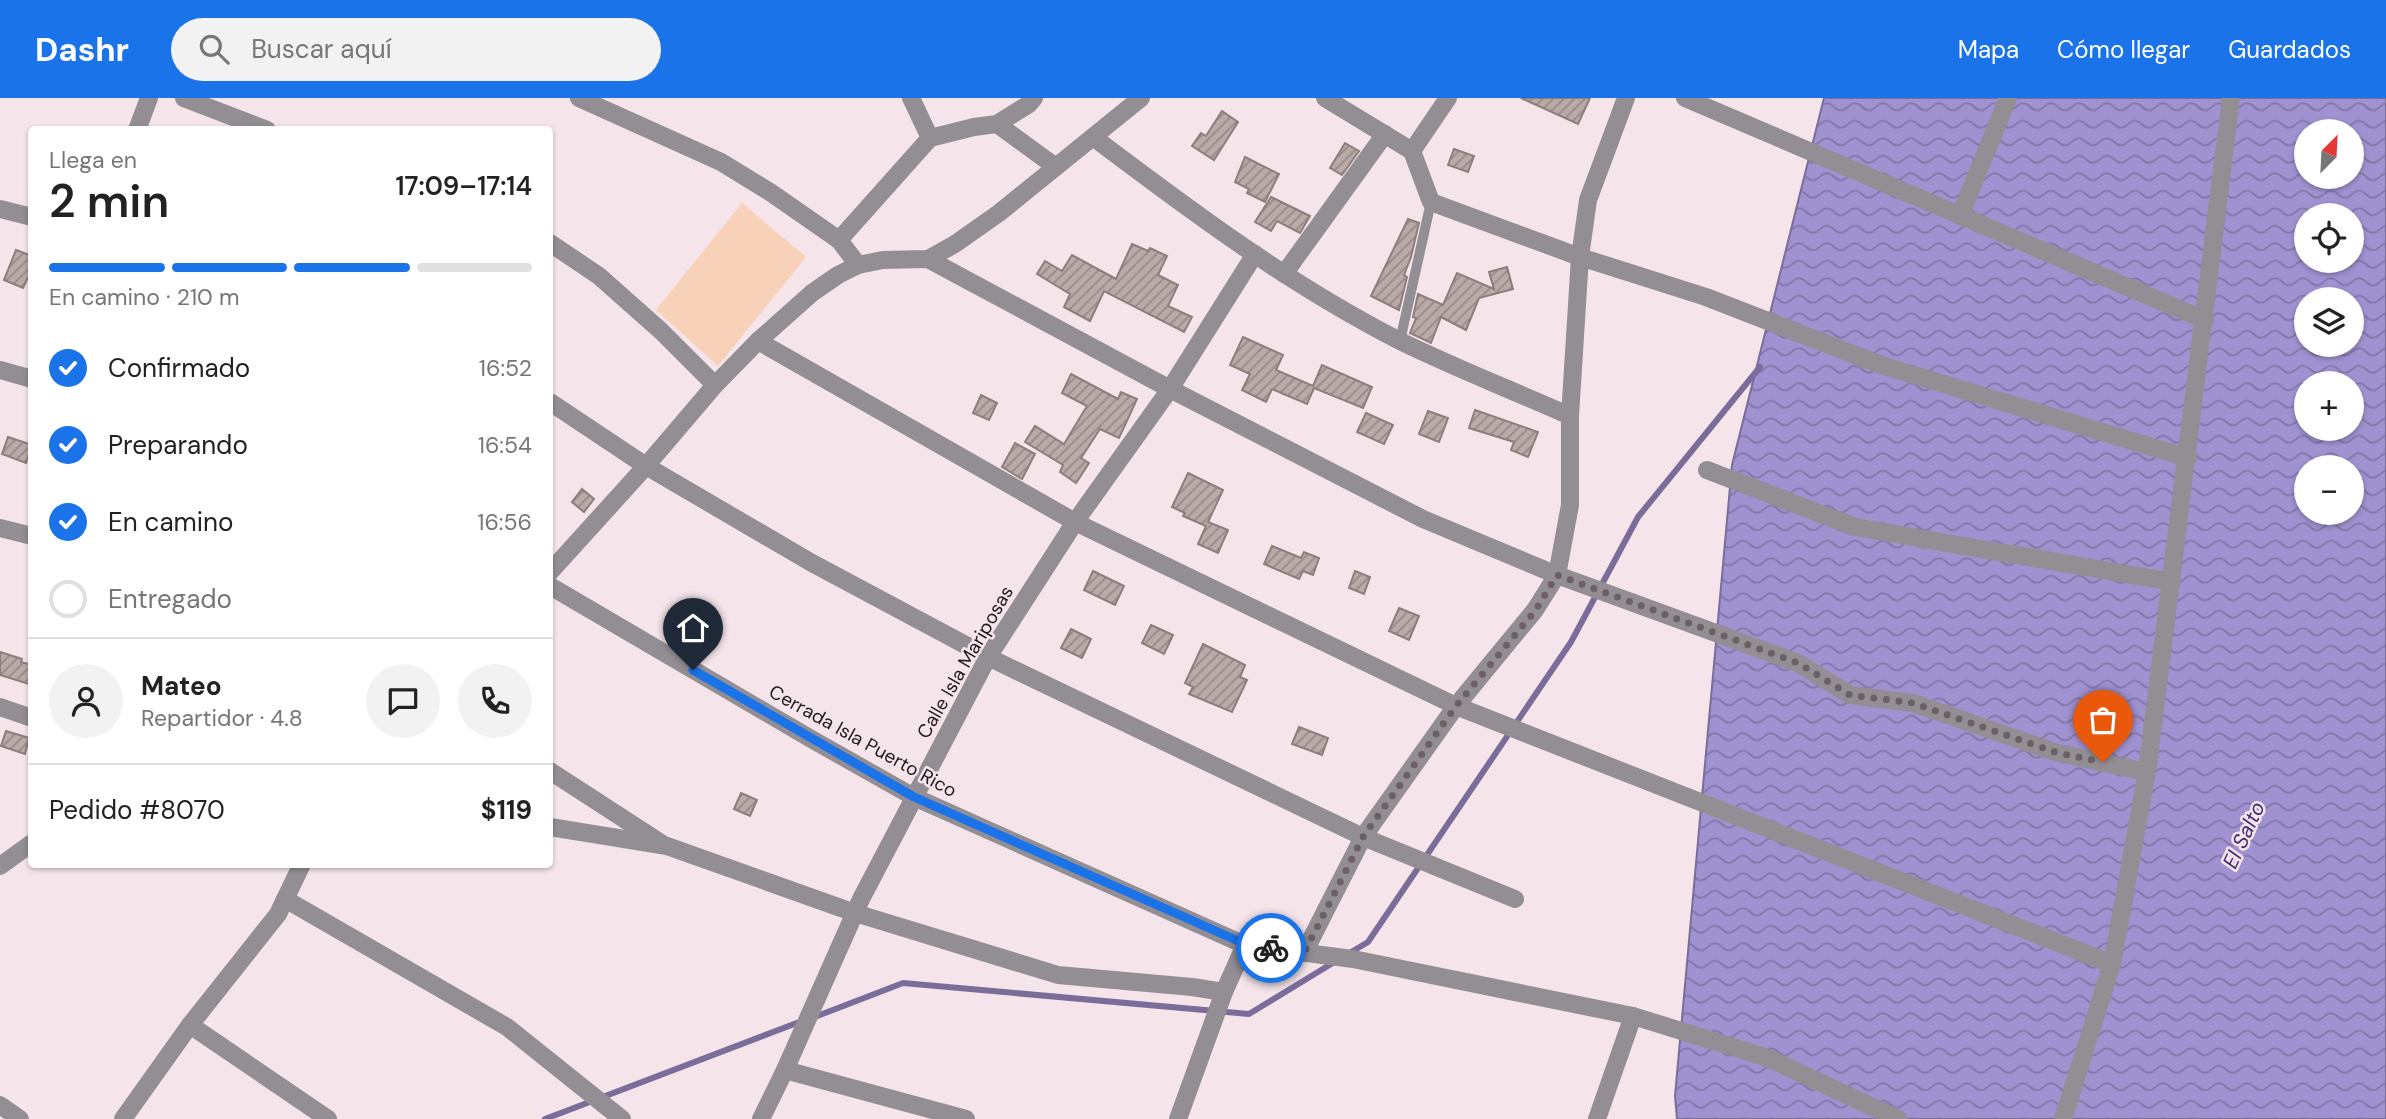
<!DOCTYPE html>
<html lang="es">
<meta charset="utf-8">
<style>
:root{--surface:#fff;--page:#f2f2f2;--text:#222;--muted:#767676;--line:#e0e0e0;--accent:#1a73e8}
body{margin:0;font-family:"DM Sans",sans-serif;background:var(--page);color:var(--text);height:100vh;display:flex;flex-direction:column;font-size:26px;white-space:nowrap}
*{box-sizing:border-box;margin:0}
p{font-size:23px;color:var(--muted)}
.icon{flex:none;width:38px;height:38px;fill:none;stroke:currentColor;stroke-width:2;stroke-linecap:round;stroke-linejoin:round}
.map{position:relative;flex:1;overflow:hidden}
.sheet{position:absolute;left:28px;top:28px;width:525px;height:742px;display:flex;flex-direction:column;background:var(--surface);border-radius:7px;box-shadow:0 2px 5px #0004}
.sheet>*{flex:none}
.needle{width:46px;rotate:24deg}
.fabs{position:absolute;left:2294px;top:21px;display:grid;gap:14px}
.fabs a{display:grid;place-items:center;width:70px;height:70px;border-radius:50%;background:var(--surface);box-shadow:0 2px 5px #0004;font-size:35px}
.pin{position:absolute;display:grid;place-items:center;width:60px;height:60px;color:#fff;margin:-72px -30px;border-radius:50% 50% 50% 0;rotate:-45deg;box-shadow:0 0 7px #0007}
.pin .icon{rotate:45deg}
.courier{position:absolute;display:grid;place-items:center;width:70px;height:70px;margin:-35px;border:5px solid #1a73e8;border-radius:50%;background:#fff;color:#222;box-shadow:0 2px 9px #0007}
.head em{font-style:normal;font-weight:600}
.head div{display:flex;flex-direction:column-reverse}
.head{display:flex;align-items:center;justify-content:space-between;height:119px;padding:0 21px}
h1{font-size:46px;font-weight:600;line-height:52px}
.bar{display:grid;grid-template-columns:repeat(4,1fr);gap:10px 7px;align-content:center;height:84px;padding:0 21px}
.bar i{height:9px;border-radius:5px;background:var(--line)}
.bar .on{background:var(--accent)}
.bar p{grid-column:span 4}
.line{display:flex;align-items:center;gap:18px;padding:0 21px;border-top:2px solid var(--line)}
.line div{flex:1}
.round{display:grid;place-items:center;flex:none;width:74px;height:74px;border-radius:37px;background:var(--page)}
ol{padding:0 21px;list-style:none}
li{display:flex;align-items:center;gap:21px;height:77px}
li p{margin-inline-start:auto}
li .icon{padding:7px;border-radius:50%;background:var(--accent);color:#fff;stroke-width:4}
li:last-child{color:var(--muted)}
li i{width:38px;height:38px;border:4px solid var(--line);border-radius:50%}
header{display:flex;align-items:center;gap:42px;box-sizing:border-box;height:98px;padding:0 35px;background:var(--accent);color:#fff}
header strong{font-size:33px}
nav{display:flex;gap:38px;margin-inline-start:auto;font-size:24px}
.search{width:490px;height:63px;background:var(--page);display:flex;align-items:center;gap:18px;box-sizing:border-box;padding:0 24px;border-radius:38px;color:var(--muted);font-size:26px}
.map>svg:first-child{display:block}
.park{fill:#f7d1b8}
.water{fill:url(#water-waves);stroke:#7a6d9a;stroke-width:2;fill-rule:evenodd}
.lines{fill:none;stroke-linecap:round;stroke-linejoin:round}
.stream{stroke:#7a6d9a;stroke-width:6}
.building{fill:url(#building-hatch);stroke:#8d7e7c;stroke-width:2}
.lane{stroke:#938e93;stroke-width:10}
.street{stroke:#938e93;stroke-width:18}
.done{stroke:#6b6164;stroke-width:7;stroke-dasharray:0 12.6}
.route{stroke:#1a73e8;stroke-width:9}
.labels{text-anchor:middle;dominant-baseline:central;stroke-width:5;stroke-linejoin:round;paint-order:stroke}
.street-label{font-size:19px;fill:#201a1c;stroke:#f5e5ea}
.water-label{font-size:21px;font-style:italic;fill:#432a74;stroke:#f5e5ea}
</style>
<header>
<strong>Dashr</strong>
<div class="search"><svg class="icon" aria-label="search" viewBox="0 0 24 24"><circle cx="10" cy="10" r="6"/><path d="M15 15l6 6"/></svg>Buscar aquí</div>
<nav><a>Mapa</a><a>Cómo llegar</a><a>Guardados</a></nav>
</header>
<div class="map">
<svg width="2386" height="1021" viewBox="0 0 2386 1021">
<defs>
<pattern id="water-waves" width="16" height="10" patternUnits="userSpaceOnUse" patternTransform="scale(1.75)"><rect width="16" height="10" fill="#a091d0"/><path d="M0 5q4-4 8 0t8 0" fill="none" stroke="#8276a8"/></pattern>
<pattern id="building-hatch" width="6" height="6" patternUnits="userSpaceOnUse" patternTransform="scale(1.75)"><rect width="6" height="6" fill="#b9a9a7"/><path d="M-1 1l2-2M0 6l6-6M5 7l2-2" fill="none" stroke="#968987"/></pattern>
</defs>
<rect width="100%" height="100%" fill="#f5e5ea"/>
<polygon class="park" points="742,105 806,159 718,268 656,212"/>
<path class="water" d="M1824 0H2386V1021H1677L1675 998 1732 367ZM2306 33H2352V79H2306ZM2306 117H2352V163H2306ZM2306 201H2352V247H2306ZM2306 285H2352V331H2306ZM2306 369H2352V415H2306Z"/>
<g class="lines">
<g class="stream">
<polyline points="1348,856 1368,844 1571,544 1638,419 1760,269"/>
<polyline points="812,920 903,885 1249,916 1336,863"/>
<polyline points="545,1021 802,923"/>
</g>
</g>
<g class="building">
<polygon points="1521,0 1590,0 1578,26"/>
<polygon points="1222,13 1238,24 1214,62 1192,48 1201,35 1206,38"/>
<polygon points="1345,45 1359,53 1342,77 1330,70"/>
<polygon points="1454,51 1474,58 1468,74 1448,67"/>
<polygon points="1245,59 1279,76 1265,104 1247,95 1249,91 1235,84"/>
<polygon points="1271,99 1310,118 1300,135 1277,123 1271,133 1255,124"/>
<polygon points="1408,121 1419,125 1411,159 1404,177 1407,179 1399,212 1371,198"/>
<polygon points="1132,146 1148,153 1150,150 1167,158 1158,177 1178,187 1168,208 1192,219 1184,234 1104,193 1090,223 1064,209 1070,196 1037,176 1045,163 1062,173 1072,157 1116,181"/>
<polygon points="16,152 32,158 32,171 23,190 4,182"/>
<polygon points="1507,169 1513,191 1479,200 1466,232 1441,219 1431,245 1410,235 1416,220 1413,219 1418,196 1443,207 1457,175 1494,191 1489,174"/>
<polygon points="1243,239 1283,257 1276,272 1313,288 1322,267 1372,289 1363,310 1314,290 1307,306 1272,291 1266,304 1242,292 1250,276 1230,267"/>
<polygon points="1071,276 1118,301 1121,294 1137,301 1119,340 1100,331 1081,360 1089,365 1076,385 1060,374 1063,367 1025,344 1035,328 1064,346 1087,308 1062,295"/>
<polygon points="981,297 997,305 989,322 973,315"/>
<polygon points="1475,312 1538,334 1528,359 1511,352 1514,344 1469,330"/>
<polygon points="1428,313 1448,320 1439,344 1419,336"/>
<polygon points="1366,315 1393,327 1384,346 1357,334"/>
<polygon points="8,339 32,347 26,365 2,356"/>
<polygon points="1015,345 1035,356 1022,381 1002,369"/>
<polygon points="1188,375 1223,392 1208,424 1228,432 1218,455 1198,446 1206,428 1183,418 1185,415 1172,409"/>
<polygon points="582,391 594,401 584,414 572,404"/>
<polygon points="1272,448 1301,460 1304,454 1319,460 1313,477 1303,473 1299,481 1264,466"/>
<polygon points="1093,473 1124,488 1115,507 1084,492"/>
<polygon points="1355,473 1370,479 1364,496 1349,490"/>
<polygon points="1399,510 1419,518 1409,542 1389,533"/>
<polygon points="1151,527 1173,537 1164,556 1142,545"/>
<polygon points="1071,531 1091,541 1082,560 1061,550"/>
<polygon points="1203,546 1245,567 1240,579 1247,582 1232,614 1189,596 1193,589 1185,585"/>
<polygon points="0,554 22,561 21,564 32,567 32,587 0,577"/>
<polygon points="1299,629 1328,640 1322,657 1292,646"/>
<polygon points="6,633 29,640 25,656 1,648"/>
<polygon points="741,695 757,702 750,718 734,711"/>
</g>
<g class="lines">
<polyline class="lane" points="1400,243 1431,104"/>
<g class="street">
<polyline points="184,0 267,32"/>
<polyline points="579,0 721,64 770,94 839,142 858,167"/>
<polyline points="1325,0 1412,53"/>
<polyline points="1626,0 1588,102 1580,159 1706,199 1881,267 2188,360"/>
<polyline points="1685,0 2205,222"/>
<polyline points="997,26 1056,69"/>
<polyline points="137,32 149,0"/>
<path d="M1093 39C1191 113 1290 187 1400 243 1455 270 1514 293 1570 318"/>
<polyline points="930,40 974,29 997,26 1029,6 1034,0"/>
<polyline points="0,111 32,119"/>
<polyline points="1960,118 2008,0"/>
<polyline points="839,142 930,40 911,0"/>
<polyline points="550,145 599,178 661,233 715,287"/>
<polyline points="928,161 1170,291 1423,421 1557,477 1798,565 1850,597 1913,605 2058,655 2147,674"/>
<polyline points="1284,176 1385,36"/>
<polyline points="758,243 1075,424 1456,608 2112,866"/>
<polyline points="0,272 32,281"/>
<polyline points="550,304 646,368 812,465 988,559 1363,739 1515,801"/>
<polyline points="1707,372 1855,429 2172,484"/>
<polyline points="0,430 32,438"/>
<polyline points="550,474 646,368 715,287 758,243 812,195 838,177 858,167 883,162 928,161 955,146 999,115 1141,0"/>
<polyline points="550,488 813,642 914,699 1245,847 1353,861 1633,918 1768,960 1898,1021"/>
<polyline points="0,609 32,620"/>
<polyline points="550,673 661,745"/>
<polyline points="550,729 667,748 855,815 1058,877 1192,889 1224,894"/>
<polyline points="0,768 32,745"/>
<polyline points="285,801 507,929 622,1021"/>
<polyline points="1304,855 1363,739 1456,608 1535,512 1557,477 1570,407 1570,318 1580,159 1431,104 1412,53 1448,0"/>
<polyline points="190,927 328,1021"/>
<polyline points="785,972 966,1021"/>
<polyline points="0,1007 20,1021"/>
<polyline points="123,1021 190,927 278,816 302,766"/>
<polyline points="761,1021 785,972 861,801 988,559 1075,424 1170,291 1255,156"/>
<polyline points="1178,1021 1224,894 1245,847"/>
<polyline points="1597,1021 1633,918"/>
<polyline points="2063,1021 2112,866 2147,674 2231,0"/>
</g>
</g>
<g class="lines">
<polyline class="done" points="1271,850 1304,855 1363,739 1456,608 1535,513 1557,477 1798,565 1850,597 1913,605 2058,655 2103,664"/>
<polyline class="route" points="693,572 914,699 1245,846 1271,850"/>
</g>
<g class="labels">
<g class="street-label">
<text transform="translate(965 564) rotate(-60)">Calle Isla Mariposas</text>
<text transform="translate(863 643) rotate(29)">Cerrada Isla Puerto Rico</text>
</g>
<g class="water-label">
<text transform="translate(2244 737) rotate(-65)">El Salto</text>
</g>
</g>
</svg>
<div class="fabs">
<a><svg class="needle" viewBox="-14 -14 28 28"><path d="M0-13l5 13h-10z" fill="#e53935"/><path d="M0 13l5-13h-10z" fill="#767676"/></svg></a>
<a><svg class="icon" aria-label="locate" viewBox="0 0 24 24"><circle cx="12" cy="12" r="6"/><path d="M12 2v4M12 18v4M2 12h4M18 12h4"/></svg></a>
<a><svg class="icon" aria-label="layers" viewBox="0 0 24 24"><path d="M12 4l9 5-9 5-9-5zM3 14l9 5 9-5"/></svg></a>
<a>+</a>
<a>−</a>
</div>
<div class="pin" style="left:2103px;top:664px;background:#ea580c"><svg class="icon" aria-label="bag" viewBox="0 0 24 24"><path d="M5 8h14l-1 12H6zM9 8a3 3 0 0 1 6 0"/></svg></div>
<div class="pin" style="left:693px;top:572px;background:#1f2937"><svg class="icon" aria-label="home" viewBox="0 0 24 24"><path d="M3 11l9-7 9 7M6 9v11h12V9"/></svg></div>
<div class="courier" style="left:1271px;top:850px"><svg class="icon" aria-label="bike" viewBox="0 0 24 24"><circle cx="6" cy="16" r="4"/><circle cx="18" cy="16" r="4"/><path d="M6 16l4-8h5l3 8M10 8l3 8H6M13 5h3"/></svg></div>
<section class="sheet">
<div class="head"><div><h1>2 min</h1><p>Llega en</p></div><em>17:09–17:14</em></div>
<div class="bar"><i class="on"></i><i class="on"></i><i class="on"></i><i></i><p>En camino · 210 m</p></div>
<ol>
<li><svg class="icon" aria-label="check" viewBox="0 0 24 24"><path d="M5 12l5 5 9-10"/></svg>Confirmado<p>16:52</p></li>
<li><svg class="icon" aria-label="check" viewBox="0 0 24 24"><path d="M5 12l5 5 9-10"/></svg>Preparando<p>16:54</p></li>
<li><svg class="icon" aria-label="check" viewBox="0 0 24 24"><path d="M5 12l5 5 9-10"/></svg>En camino<p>16:56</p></li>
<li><i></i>Entregado</li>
</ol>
<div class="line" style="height:126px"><a class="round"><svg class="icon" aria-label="person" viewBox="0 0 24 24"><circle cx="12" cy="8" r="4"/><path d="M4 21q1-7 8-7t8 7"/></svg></a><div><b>Mateo</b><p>Repartidor · 4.8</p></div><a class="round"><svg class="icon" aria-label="chat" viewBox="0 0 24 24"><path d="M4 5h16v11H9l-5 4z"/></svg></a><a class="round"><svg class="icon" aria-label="phone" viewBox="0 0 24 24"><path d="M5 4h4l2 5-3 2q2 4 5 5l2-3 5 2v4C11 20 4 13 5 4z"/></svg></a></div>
<div class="line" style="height:91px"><div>Pedido #8070</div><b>$119</b></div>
</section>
</div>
